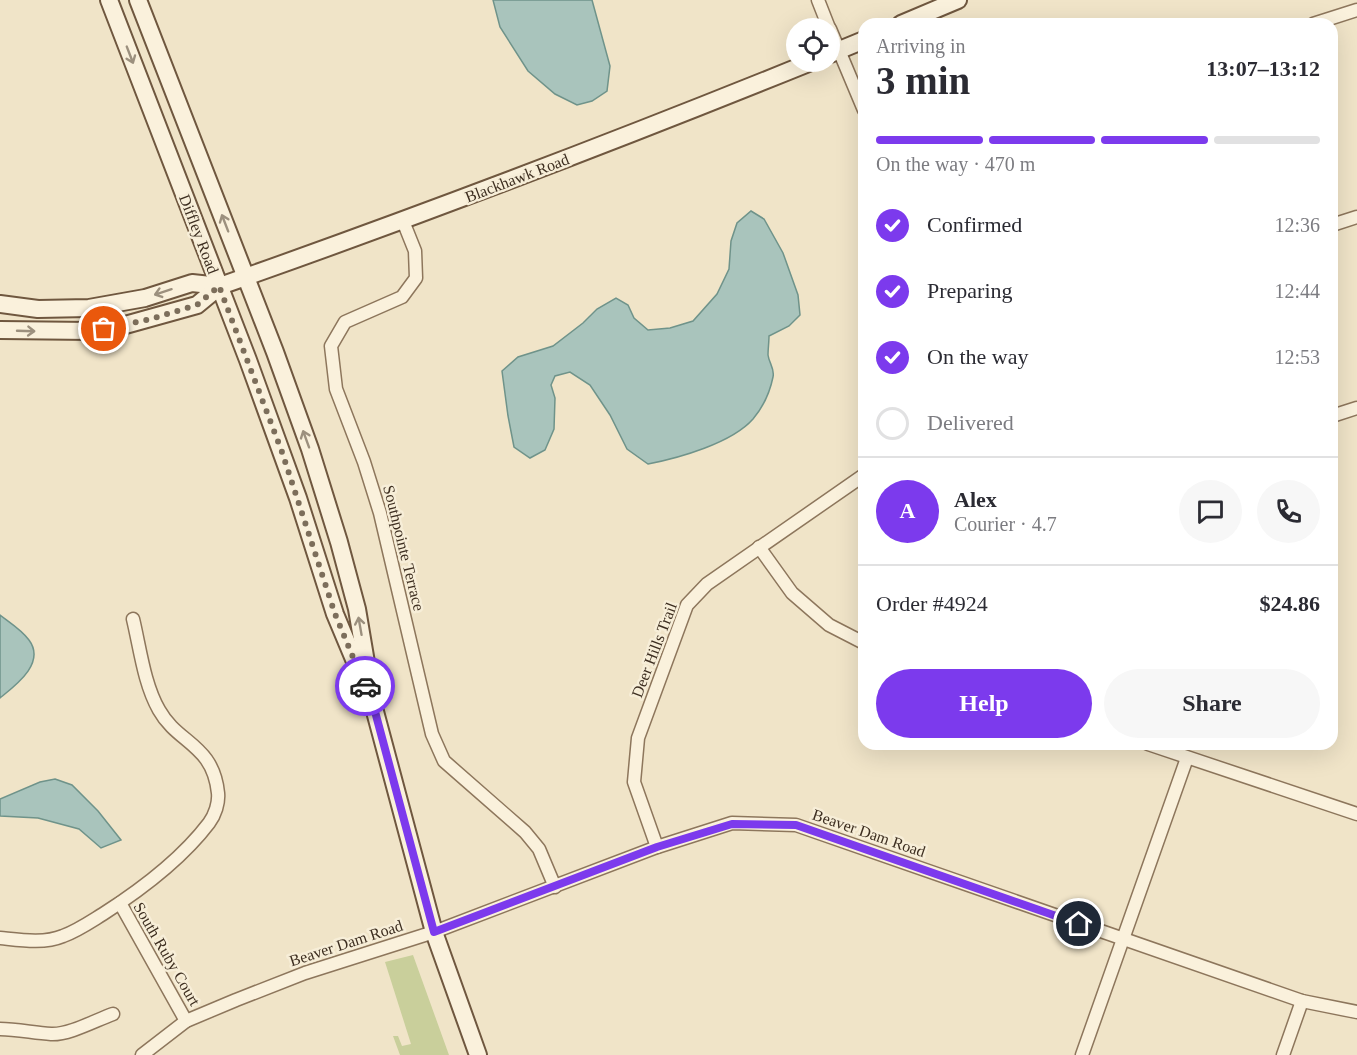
<!DOCTYPE html>
<meta charset="utf-8">
<style>
:root{--surface:#fff;--page:#f7f7f7;--text:#2b2b33;--muted:#7c7c81;--line:#e1e1e2;--accent:#7c3aed}
body{margin:0;font-family:"Times New Roman",serif;background:var(--page);color:var(--text);height:100vh;display:flex;flex-direction:column;font-size:22px;white-space:nowrap}
*{box-sizing:border-box;margin:0}
p{font-size:20px;color:var(--muted)}
.icon{flex:none;width:33px;height:33px;fill:none;stroke:currentColor;stroke-width:2;stroke-linecap:round;stroke-linejoin:round}
.map{position:relative;flex:1;overflow:hidden}
.panel{position:absolute;left:858px;top:18px;width:480px;height:732px;display:flex;flex-direction:column;background:var(--surface);border-radius:18px;box-shadow:0 6px 24px #0002}
.panel>*{flex:none}
.controls{position:absolute;left:786px;top:18px;display:grid;gap:12px}
.controls a{display:grid;place-items:center;width:54px;height:54px;border-radius:50%;background:var(--surface);box-shadow:0 6px 24px #0002;font-size:30px}
.pin{position:absolute;display:grid;place-items:center;width:51px;height:51px;color:#fff;margin:-26px;border:3px solid #fff;border-radius:50%;box-shadow:0 2px 6px #0007}
.courier{position:absolute;display:grid;place-items:center;width:60px;height:60px;margin:-30px;border:4px solid #7c3aed;border-radius:50%;background:#fff;color:#222;box-shadow:0 2px 8px #0007}
.headline em{font-style:normal;font-weight:700}
.headline div{display:flex;flex-direction:column-reverse}
.headline{display:flex;align-items:center;justify-content:space-between;height:102px;padding:0 18px}
h1{font-size:39px;font-weight:700;line-height:45px}
.bar{display:grid;grid-template-columns:repeat(4,1fr);gap:9px 6px;align-content:center;height:72px;padding:0 18px}
.bar i{height:8px;border-radius:4px;background:var(--line)}
.bar .selected{background:var(--accent)}
.bar p{grid-column:span 4}
.line{display:flex;align-items:center;gap:15px;padding:0 18px;border-top:2px solid var(--line)}
.line div{flex:1}
.round{display:grid;place-items:center;flex:none;width:63px;height:63px;border-radius:32px;background:var(--page)}
ol{padding:0 18px;list-style:none}
li{display:flex;align-items:center;gap:18px;height:66px}
li p{margin-inline-start:auto}
li .icon{padding:6px;border-radius:50%;background:var(--accent);color:#fff;stroke-width:4}
li:last-child{color:var(--muted)}
li i{width:33px;height:33px;border:3px solid var(--line);border-radius:50%}
.cta{display:flex;gap:12px;margin-top:auto;padding:12px 18px}
.cta a{flex:1;height:69px;border-radius:36px;background:var(--accent);color:#fff;font-size:24px;font-weight:700;line-height:69px;text-align:center}
.cta a+a{background:var(--page);color:var(--text)}
.map>svg:first-child{display:block}
.green{fill:#c9cf9b}
.water{fill:#a9c4bc;stroke:#6f938a;stroke-width:1.5}
.lines{fill:none;stroke-linecap:round;stroke-linejoin:round}
.street-casing{stroke:#8d765c;stroke-width:15}
.secondary-casing{stroke:#6f573f;stroke-width:20}
.street{stroke:#faf1dc;stroke-width:12}
.secondary{stroke:#faf1dc;stroke-width:16}
.oneway{stroke:#9c907e}
.done{stroke:#7c6e5b;stroke-width:6;stroke-dasharray:0 10.8}
.route{stroke:#7c3aed;stroke-width:8}
.labels{text-anchor:middle;dominant-baseline:central;stroke-width:5;stroke-linejoin:round;paint-order:stroke}
.street-label{font-size:16px;fill:#3d2e20;stroke:#f7eed8}
</style>
<div class="map">
<svg width="1357" height="1055" viewBox="0 0 1357 1055">
<rect width="100%" height="100%" fill="#f0e4c8"/>
<polygon class="green" points="413,955 449,1055 400,1055 393,1036 398,1036 402,1046 411,1044 385,962"/>
<g class="water">
<polygon points="493,0 592,0 610,66 607,91 592,101 577,105 555,94 528,71 500,27"/>
<path d="M751 211 764 219 783 253 798 295 800 315 789 326 769 336C769 342 768 349 768 355 769 363 775 369 773 377 770 392 763 407 753 419 732 443 679 458 648 464L627 449 610 415 590 385 570 372 555 376 551 385 555 398 554 429 545 450 530 458 514 447 508 416 502 371 518 357 553 346 583 323 597 309 616 298 628 305 634 318 648 330 670 328 693 321 717 294 729 269 731 241 737 223Z"/>
<path d="M0 615C9 622 22 630 29 640 46 663 16 685 0 698Z"/>
<polygon points="55,779 72,785 98,811 121,840 101,848 79,829 38,818 0,816 0,799 40,782"/>
</g>
<g class="lines">
<g class="street-casing">
<g id="street">
<polyline points="818,0 829,28"/>
<polyline points="1313,24 1357,10"/>
<polyline points="830,29 864,110"/>
<polyline points="403,221 415,251 416,278 402,297 345,322 331,346 336,389 364,462 380,513 432,734 444,761 525,832 539,849 555,887"/>
<polyline points="1332,225 1357,217"/>
<polyline points="1332,416 1357,408"/>
<polyline points="759,547 792,593 829,625 864,643"/>
<polyline points="1148,744 1357,814"/>
<polyline points="657,847 634,782 638,738 687,605 707,584 864,475"/>
<polyline points="120,903 186,1021"/>
<path d="M0 938C20 940 44 944 63 936 77 931 90 922 103 914 142 889 181 860 209 823 215 815 219 803 218 793 213 744 178 744 159 710 144 684 140 648 133 619"/>
<path d="M0 1029C17 1029 34 1033 51 1034 69 1035 96 1020 113 1014"/>
<polyline points="142,1055 186,1021 236,1000 305,973 434,932 657,847 732,823 796,825 1302,1001 1357,1012"/>
<polyline points="1082,1055 1187,758"/>
<polyline points="1283,1055 1302,1001"/>
</g>
</g>
<g class="secondary-casing">
<g id="secondary">
<polyline points="109,0 248,360 298,498 335,614 361,676"/>
<polyline points="138,0 275,352 310,449 339,542 357,609 373,704 434,932 478,1055"/>
<polyline points="901,24 958,0"/>
<polyline points="830,54 864,40"/>
<polyline points="0,304 38,309 89,308 145,298 192,283 220,286"/>
<path d="M0 330 91 331 118 327 197 305 220 286C419 216 616 141 811 62"/>
</g>
</g>
<use href="#street" class="street"/>
<use href="#secondary" class="secondary"/>
</g>
<defs><path id="oneway-shaft" d="M-6 0H5M1.5-3L5.5 0L1.5 3" fill="none" stroke-width="1.6" stroke-linecap="round" stroke-linejoin="round" transform="scale(1.5)"/></defs>
<g class="oneway">
<use href="#oneway-shaft" transform="translate(130 55) rotate(69)"/>
<use href="#oneway-shaft" transform="translate(225 223) rotate(-111)"/>
<use href="#oneway-shaft" transform="translate(163 292) rotate(162)"/>
<use href="#oneway-shaft" transform="translate(26 331) rotate(2)"/>
<use href="#oneway-shaft" transform="translate(306 439) rotate(-110)"/>
<use href="#oneway-shaft" transform="translate(360 626) rotate(-100)"/>
</g>
<g class="lines">
<polyline class="done" points="104,329 151,319 197,305 219,286 282,452 335,614 365,686"/>
<polyline class="route" points="365,686 373,704 434,932 657,847 732,824 796,825 1079,924"/>
</g>
<g class="labels">
<g class="street-label">
<text transform="translate(517 178) rotate(-21)">Blackhawk Road</text>
<text transform="translate(199 234) rotate(69)">Diffley Road</text>
<text transform="translate(404 548) rotate(76)">Southpointe Terrace</text>
<text transform="translate(654 650) rotate(-69)">Deer Hills Trail</text>
<text transform="translate(869 833) rotate(19)">Beaver Dam Road</text>
<text transform="translate(346 943) rotate(-18)">Beaver Dam Road</text>
<text transform="translate(167 954) rotate(60)">South Ruby Court</text>
</g>
</g>
</svg>
<div class="controls">
<a><svg class="icon" aria-label="locate" viewBox="0 0 24 24"><circle cx="12" cy="12" r="6"/><path d="M12 2v4M12 18v4M2 12h4M18 12h4"/></svg></a>
</div>
<div class="pin" style="left:104px;top:329px;background:#ea580c"><svg class="icon" aria-label="bag" viewBox="0 0 24 24"><path d="M5 8h14l-1 12H6zM9 8a3 3 0 0 1 6 0"/></svg></div>
<div class="pin" style="left:1079px;top:924px;background:#1f2937"><svg class="icon" aria-label="home" viewBox="0 0 24 24"><path d="M3 11l9-7 9 7M6 9v11h12V9"/></svg></div>
<div class="courier" style="left:365px;top:686px"><svg class="icon" aria-label="car" viewBox="0 0 24 24"><path d="M5 17H2v-5l4-1 3-4h7l3 4 3 1v5h-3M9 17h6M6 11h13"/><circle cx="7" cy="17" r="2"/><circle cx="17" cy="17" r="2"/></svg></div>
<section class="panel">
<div class="headline"><div><h1>3 min</h1><p>Arriving in</p></div><em>13:07–13:12</em></div>
<div class="bar"><i class="selected"></i><i class="selected"></i><i class="selected"></i><i></i><p>On the way · 470 m</p></div>
<ol>
<li><svg class="icon" aria-label="check" viewBox="0 0 24 24"><path d="M5 12l5 5 9-10"/></svg>Confirmed<p>12:36</p></li>
<li><svg class="icon" aria-label="check" viewBox="0 0 24 24"><path d="M5 12l5 5 9-10"/></svg>Preparing<p>12:44</p></li>
<li><svg class="icon" aria-label="check" viewBox="0 0 24 24"><path d="M5 12l5 5 9-10"/></svg>On the way<p>12:53</p></li>
<li><i></i>Delivered</li>
</ol>
<div class="line" style="height:108px"><b class="round" style="background:var(--accent);color:#fff">A</b><div><b>Alex</b><p>Courier · 4.7</p></div><a class="round"><svg class="icon" aria-label="chat" viewBox="0 0 24 24"><path d="M4 5h16v11H9l-5 4z"/></svg></a><a class="round"><svg class="icon" aria-label="phone" viewBox="0 0 24 24"><path d="M5 4h4l2 5-3 2q2 4 5 5l2-3 5 2v4C11 20 4 13 5 4z"/></svg></a></div>
<div class="line" style="height:78px"><div>Order #4924</div><b>$24.86</b></div>
<div class="cta"><a>Help</a><a>Share</a></div>
</section>
</div>
